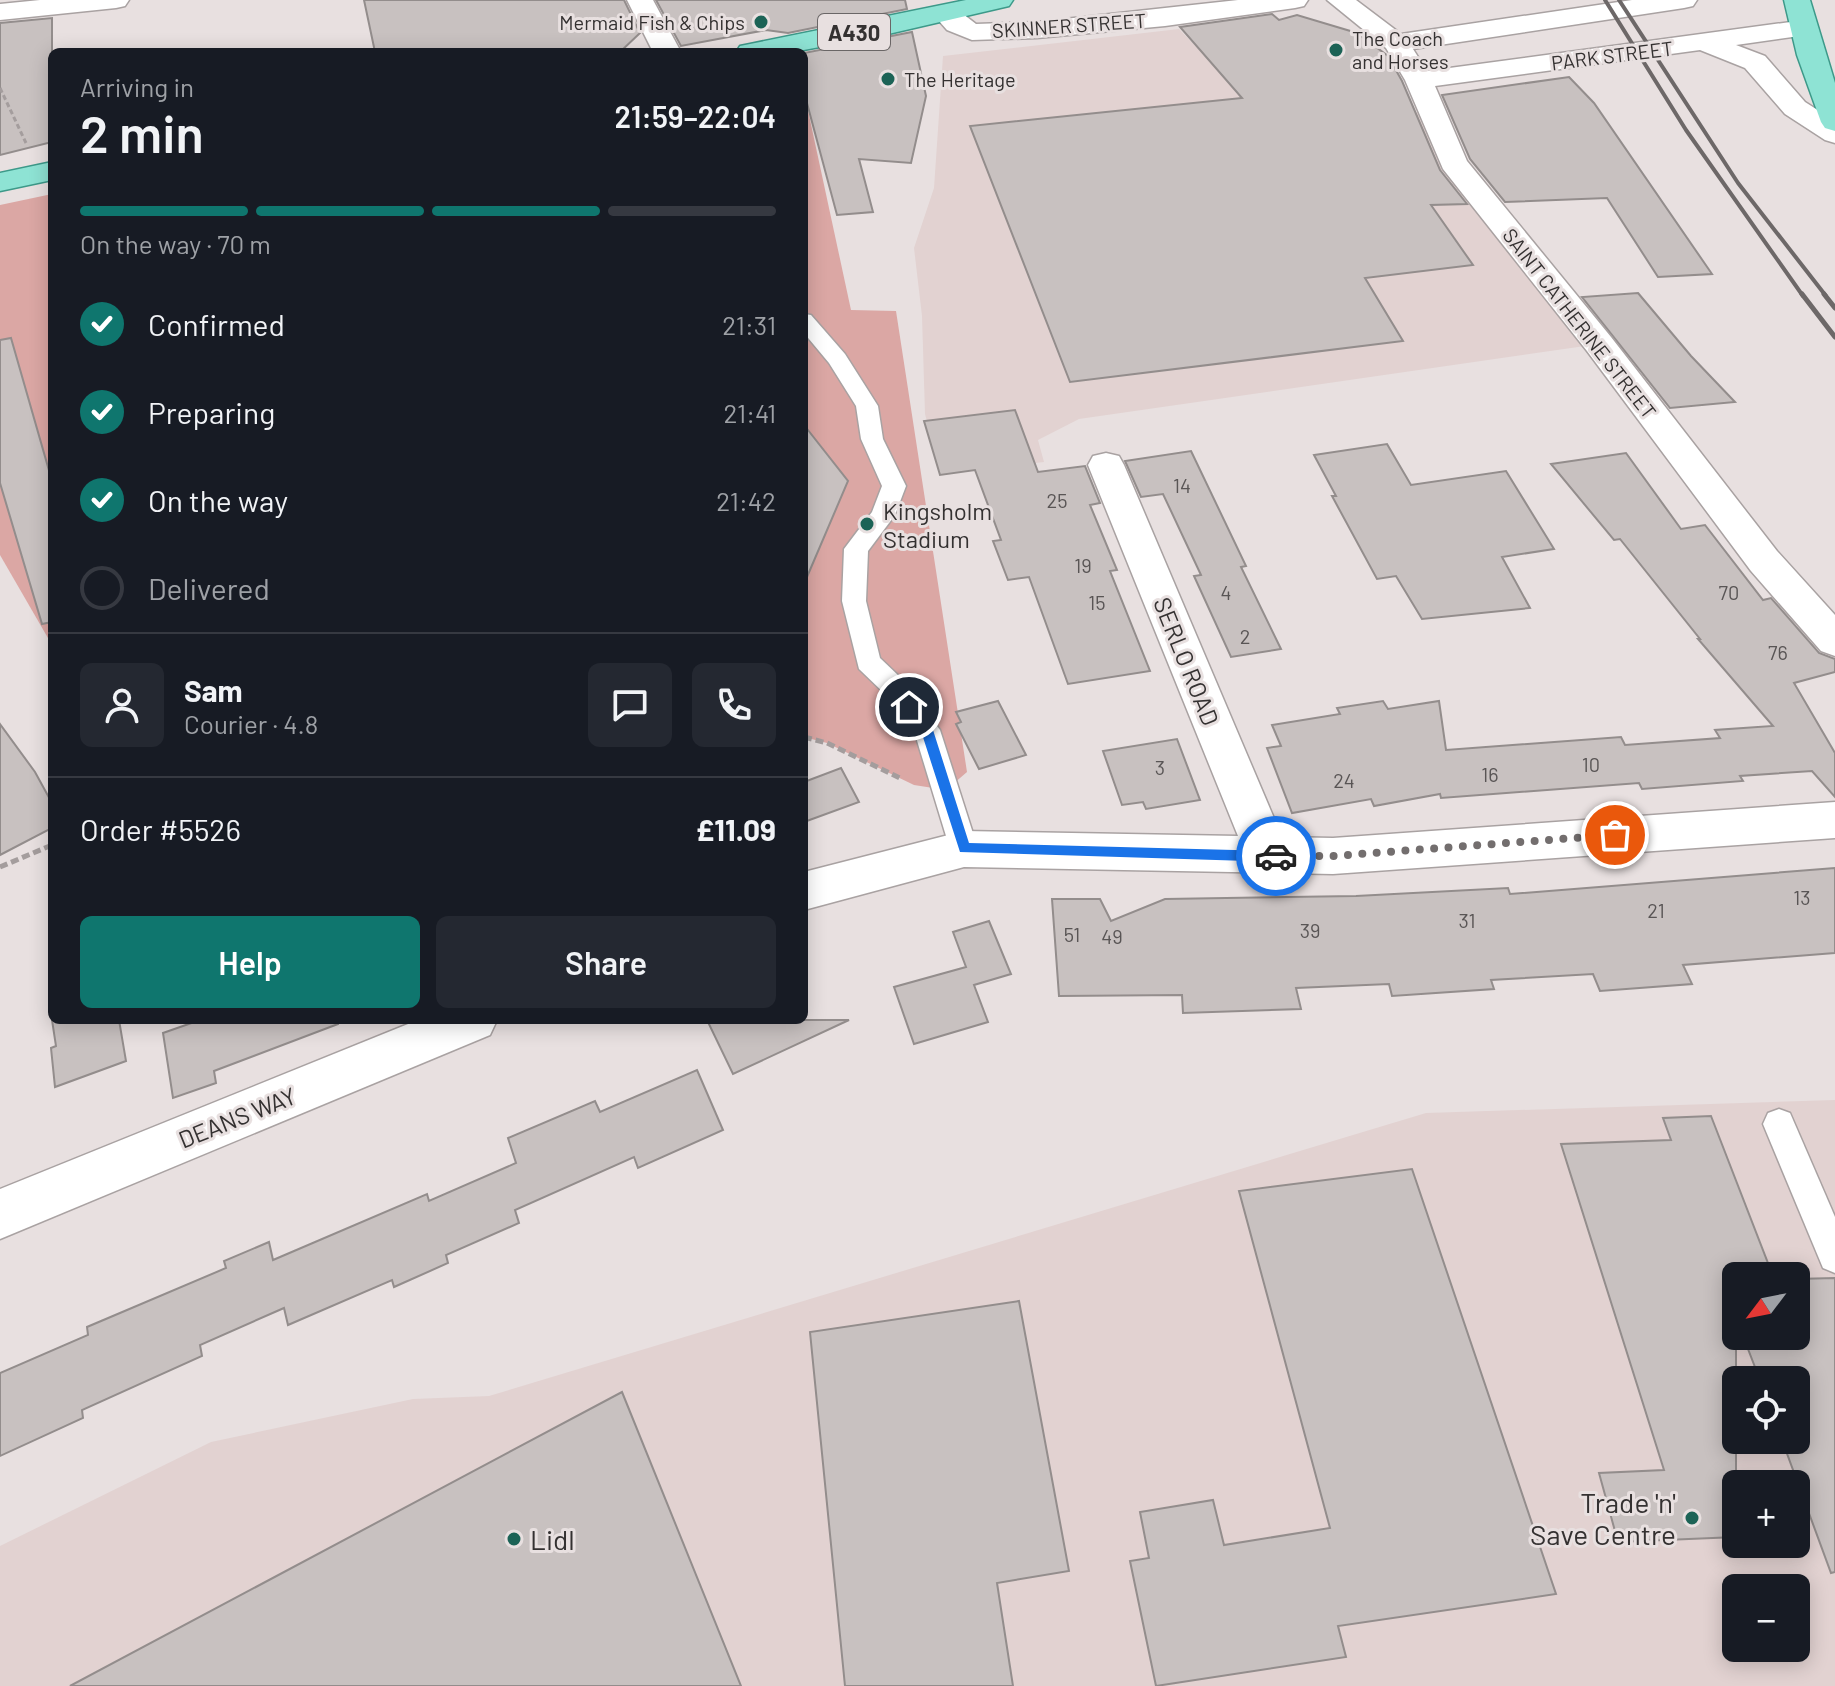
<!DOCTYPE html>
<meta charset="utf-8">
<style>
:root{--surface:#171b24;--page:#242831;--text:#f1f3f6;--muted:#9ea1a6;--line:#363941;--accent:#0f766e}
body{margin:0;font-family:Barlow,sans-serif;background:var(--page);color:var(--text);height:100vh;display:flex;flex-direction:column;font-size:30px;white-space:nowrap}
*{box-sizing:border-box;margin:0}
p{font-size:26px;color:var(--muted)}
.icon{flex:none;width:44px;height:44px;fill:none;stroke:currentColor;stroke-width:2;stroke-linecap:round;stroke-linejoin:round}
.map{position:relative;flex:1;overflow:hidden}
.sheet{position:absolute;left:48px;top:48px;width:760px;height:976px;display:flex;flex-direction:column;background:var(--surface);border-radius:12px;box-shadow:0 4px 20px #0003}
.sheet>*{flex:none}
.needle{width:52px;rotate:238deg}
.fabs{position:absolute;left:1722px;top:1262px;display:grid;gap:16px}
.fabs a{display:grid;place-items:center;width:88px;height:88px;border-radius:12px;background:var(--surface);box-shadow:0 4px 20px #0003;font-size:40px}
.pin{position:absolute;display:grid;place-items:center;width:68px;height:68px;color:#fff;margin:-34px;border:4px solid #fff;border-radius:50%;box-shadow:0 2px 8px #0007}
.courier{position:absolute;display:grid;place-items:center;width:80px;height:80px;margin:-40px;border:6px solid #1a73e8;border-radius:50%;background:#fff;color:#222;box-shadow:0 2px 10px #0007}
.head em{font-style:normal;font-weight:600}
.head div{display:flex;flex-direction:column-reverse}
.head{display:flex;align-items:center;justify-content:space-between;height:136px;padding:0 32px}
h1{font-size:52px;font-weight:600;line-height:60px}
.bar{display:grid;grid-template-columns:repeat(4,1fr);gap:12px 8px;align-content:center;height:96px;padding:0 32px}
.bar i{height:10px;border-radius:6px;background:var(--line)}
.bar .active{background:var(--accent)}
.bar p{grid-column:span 4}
.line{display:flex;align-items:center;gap:20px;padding:0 32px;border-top:2px solid var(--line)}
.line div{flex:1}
.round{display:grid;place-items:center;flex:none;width:84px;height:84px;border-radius:12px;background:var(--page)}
ol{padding:0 32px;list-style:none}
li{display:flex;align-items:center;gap:24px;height:88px}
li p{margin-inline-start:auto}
li .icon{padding:8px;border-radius:50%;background:var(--accent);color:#fff;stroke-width:4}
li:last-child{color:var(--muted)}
li i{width:44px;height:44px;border:4px solid var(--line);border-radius:50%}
.button{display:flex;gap:16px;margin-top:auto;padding:16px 32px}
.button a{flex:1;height:92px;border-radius:12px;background:var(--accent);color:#fff;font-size:32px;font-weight:600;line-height:92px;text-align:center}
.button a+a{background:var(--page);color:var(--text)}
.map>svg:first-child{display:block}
.built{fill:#e2d2d1;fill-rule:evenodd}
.green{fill:#dba7a4}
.building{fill:#c8c1c0;stroke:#938d8c;stroke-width:2}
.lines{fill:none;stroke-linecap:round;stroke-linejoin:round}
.service-casing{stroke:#a9a2a2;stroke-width:3}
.minor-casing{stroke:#a9a2a2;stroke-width:3}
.primary-casing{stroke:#3d9989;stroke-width:3}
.path-far1{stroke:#a49d9d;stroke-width:3;stroke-dasharray:5 3;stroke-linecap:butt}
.path{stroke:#a49d9d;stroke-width:5;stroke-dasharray:8 4;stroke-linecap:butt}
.service{fill:#fff;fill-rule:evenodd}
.minor{fill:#fff;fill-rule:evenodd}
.primary{fill:#8ee3d4;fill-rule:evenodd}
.rail-far1{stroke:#6d6868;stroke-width:4}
.rail{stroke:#6d6868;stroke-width:5}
.route{fill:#1a73e8}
.done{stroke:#736e6e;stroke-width:8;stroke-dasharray:0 14.4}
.poi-dot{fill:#1c6356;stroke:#e8e0e0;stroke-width:3}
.labels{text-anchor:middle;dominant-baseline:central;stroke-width:6;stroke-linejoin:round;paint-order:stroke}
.far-poi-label{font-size:20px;fill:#343131;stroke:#e8e0e0;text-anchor:start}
.far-street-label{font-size:20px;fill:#343131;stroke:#e8e0e0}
.number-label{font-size:20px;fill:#595555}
.shield{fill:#e8e0e0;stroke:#6a6666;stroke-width:2}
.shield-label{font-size:22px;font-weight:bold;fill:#343131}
.poi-label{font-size:24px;fill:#343131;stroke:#e8e0e0;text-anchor:start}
.street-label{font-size:24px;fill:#343131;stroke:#e8e0e0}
.near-poi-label{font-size:28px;fill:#343131;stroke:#e8e0e0;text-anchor:end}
</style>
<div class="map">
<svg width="1835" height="1686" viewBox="0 0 1835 1686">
<rect width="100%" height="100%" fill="#e8e0e0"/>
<g class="built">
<polygon points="1179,29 1207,58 1397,113 1434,112 1453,163 1599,344 1079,419 1038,440 1044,462 941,474 925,414 922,316 914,248 934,188 943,56"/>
<path d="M1835 1100V1686H0V1546L211 1442 413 1399 489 1396 1426 1113ZM1736 1276H1796V1336H1736ZM1736 1380H1796V1440H1736ZM1736 1484H1796V1544H1736ZM1736 1588H1796V1648H1736Z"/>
</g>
<g class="green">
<polygon points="804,92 851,310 896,311 967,772 946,790 914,785 827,743 804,737"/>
<polygon points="52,194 52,645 0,555 0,205"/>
</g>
<g class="building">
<polygon points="364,0 624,0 640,33 620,52 375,52"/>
<polygon points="656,0 905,0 907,9 788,33 766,30 681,46"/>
<polygon points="1272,14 1279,20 1297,15 1357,33 1388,56 1402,81 1440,170 1467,204 1431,205 1473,265 1365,278 1403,341 1070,382 970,126 1242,98 1180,27"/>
<polygon points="52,18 52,142 0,155 0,23"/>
<polygon points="912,32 926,96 911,163 859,159 873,212 837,215 804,92 804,53"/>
<polygon points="1569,77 1594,103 1712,274 1658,277 1607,198 1505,202 1470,159 1442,95"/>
<polygon points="1638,293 1691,356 1735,402 1670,408 1582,297"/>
<polygon points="11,338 52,481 52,622 42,624 0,483 0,340"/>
<polygon points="1015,410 1038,472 1085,466 1100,503 1090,505 1117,570 1110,571 1150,671 1068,684 1029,577 1008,580 993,541 1001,540 975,470 940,475 924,421"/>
<polygon points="804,425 848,481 804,584"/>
<polygon points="1387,444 1411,485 1506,471 1554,549 1502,557 1530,608 1422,619 1396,576 1377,579 1332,496 1336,496 1314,455"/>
<polygon points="1191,451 1246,566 1241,567 1281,649 1231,657 1194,576 1201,575 1163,494 1141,497 1125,461"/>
<polygon points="1626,453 1681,529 1705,525 1763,600 1771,598 1819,653 1835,659 1835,672 1794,683 1835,753 1835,797 1812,771 1740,776 1743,781 1642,789 1639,783 1441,798 1440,794 1374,806 1371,799 1292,813 1267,748 1281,746 1272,725 1340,714 1337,708 1383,701 1388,709 1439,701 1446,750 1621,737 1625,745 1720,738 1715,730 1773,726 1698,639 1700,639 1620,539 1614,540 1551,464"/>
<polygon points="998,701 1026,755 979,769 956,724 961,722 956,712"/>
<polygon points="0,724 35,772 52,803 52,828 0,855"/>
<polygon points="1177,739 1200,800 1146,809 1143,802 1122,805 1103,751"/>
<polygon points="841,768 859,802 804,822 804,782"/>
<polygon points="1835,868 1835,953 1683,965 1692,984 1600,991 1593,974 1491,980 1494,989 1392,996 1389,984 1296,988 1301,1009 1183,1013 1182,995 1059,996 1052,899 1100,899 1111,921 1165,899 1356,896 1508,888 1510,894"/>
<polygon points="989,921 1011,974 974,985 988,1022 914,1044 894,987 966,967 953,932"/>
<polygon points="52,1020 119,1020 126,1061 55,1087 51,1048 56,1046"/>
<polygon points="200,1020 338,1020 338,1024 214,1071 216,1083 173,1098 163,1033"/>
<polygon points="707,1020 849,1020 733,1074"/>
<polygon points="697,1070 723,1130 638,1168 634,1157 515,1210 519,1223 446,1255 448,1263 394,1287 392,1280 288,1325 284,1308 200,1345 202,1356 82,1410 83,1418 0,1456 0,1373 88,1335 87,1327 226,1268 224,1261 269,1242 273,1260 427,1194 429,1201 516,1163 508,1138 595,1101 600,1112"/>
<polygon points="1711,1116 1773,1276 1736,1276 1736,1537 1618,1542 1599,1473 1664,1470 1561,1144 1671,1140 1663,1118"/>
<polygon points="1412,1169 1556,1594 1338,1626 1346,1657 1156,1686 1130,1561 1149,1558 1140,1512 1213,1500 1224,1545 1330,1528 1239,1191"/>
<polygon points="1835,1278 1835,1572 1831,1573 1782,1440 1796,1440 1796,1380 1760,1380 1743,1336 1796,1336 1796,1279"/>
<polygon points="1019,1301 1069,1571 997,1583 1013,1686 845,1686 810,1332"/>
<polygon points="622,1392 741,1686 70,1686"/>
</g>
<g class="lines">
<g class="service-casing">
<g id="service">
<polygon points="804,314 811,315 845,354 878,406 883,439 906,486 895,515 868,551 866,601 880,658 901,678 940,730 978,849 974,857 964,861 954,857 950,849 915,734 883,692 859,669 842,601 844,549 872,512 882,486 861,439 856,406 829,363 804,333"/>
<polygon points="1779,1109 1790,1113 1835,1217 1835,1273 1823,1268 1763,1124 1768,1113"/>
</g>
</g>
<g class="minor-casing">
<g id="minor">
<polygon points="40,0 129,0 125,6 116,8 0,20 0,4"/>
<polygon points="627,0 653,0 681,52 653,52"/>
<polygon points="1238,0 1308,0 1304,6 1295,8 1165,26 1037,38 972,40 947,30 932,13 936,7 954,7 976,24 1037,22"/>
<polygon points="1327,0 1356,0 1401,34 1632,0 1697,0 1693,6 1684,8 1413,49 1427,71 1805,20 1814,22 1818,28 1814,34 1736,45 1765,56 1805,102 1835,121 1835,143 1825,140 1785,114 1745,68 1700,50 1435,86 1467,161 1611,337 1777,551 1835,615 1835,656 1821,651 1751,571 1587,351 1443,169 1405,80 1386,48"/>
<polygon points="1106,453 1119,456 1124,465 1282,837 1333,838 1835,802 1835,838 1333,874 964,867 804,910 804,872 964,831 1238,836 1088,465 1093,456"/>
<polygon points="418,1020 497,1020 490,1035 0,1239 0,1189"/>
</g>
</g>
<g class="primary-casing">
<g id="primary">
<polygon points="966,0 1013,0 1009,6 884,35 793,52 736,52 740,46 750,44"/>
<polygon points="1784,0 1810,0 1835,83 1835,131 1825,128 1821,122 1797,55"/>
<polygon points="52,162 52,180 0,191 0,173"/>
</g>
</g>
<polyline class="path-far1" points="0,88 26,143"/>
<g class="path">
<polyline points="804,737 827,743 902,779"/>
<polyline points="0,867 52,845"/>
</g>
<use href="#service" class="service"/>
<use href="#minor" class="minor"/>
<use href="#primary" class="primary"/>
<g class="rail-far1">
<polyline points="1605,0 1686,130 1803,296"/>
<polyline points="1619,0 1738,183 1826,296"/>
</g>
<g class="rail">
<polyline points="1802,294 1835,337"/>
<polyline points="1824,294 1835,308"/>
</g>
</g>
<polygon class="route" points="909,703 933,730 969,843 1276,851 1282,856 1276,862 960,852 921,731 903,707"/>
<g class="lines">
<polyline class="done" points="1276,856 1333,856 1615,835"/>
</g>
<g class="poi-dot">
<circle cx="761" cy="22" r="8"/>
<circle cx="1336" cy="50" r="8"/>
<circle cx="888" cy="79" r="8"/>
<circle cx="867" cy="524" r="8"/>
<circle cx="1692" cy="1518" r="8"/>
<circle cx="514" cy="1539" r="8"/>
</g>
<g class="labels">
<g class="far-poi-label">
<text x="745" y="22" text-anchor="end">Mermaid Fish &amp; Chips</text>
<text x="1352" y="38">The Coach<tspan x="1352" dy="23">and Horses</tspan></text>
<text x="904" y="79">The Heritage</text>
</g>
<g class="far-street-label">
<text transform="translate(1069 25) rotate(-4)">SKINNER STREET</text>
<text transform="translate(1612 55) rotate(-7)">PARK STREET</text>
<text transform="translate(1580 323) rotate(52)">SAINT CATHERINE STREET</text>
</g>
<g class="number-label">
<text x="1182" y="485">14</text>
<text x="1057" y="500">25</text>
<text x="1083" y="565">19</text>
<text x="1226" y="592">4</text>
<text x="1729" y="592">70</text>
<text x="1097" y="602">15</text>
<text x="1245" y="636">2</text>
<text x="1778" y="652">76</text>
<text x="1591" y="764">10</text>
<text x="1160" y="767">3</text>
<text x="1490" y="774">16</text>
<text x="1344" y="780">24</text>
<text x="1802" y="897">13</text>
<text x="1656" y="910">21</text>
<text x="1467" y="920">31</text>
<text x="1310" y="930">39</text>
<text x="1072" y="934">51</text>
<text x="1112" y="936">49</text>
</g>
<rect class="shield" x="818" y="14" width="72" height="36" rx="6"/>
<g class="shield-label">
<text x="854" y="32">A430</text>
</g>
<g class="poi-label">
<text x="883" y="510">Kingsholm<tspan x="883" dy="28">Stadium</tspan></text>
</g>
<g class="street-label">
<text transform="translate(1187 661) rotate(68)">SERLO ROAD</text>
<text transform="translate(237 1117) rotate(-22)">DEANS WAY</text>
</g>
<g class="near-poi-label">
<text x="1676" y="1502">Trade 'n'<tspan x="1676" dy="32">Save Centre</tspan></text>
<text x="530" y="1539" text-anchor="start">Lidl</text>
</g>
</g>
</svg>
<div class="fabs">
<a><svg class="needle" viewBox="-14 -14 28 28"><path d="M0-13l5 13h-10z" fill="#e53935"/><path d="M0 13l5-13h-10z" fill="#9ea1a6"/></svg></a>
<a><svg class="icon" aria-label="locate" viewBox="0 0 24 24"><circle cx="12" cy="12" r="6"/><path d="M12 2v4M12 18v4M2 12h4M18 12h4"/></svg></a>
<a>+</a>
<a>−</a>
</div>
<div class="pin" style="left:1615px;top:835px;background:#ea580c"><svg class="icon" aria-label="bag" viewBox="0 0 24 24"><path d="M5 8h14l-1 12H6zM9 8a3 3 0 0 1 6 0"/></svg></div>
<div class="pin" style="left:909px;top:707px;background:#1f2937"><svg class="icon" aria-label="home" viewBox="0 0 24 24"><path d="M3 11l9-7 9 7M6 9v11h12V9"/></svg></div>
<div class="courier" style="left:1276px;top:856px"><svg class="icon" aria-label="car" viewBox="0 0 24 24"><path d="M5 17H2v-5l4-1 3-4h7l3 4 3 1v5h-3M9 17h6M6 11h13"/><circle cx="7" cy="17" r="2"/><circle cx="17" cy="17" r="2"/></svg></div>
<section class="sheet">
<div class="head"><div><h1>2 min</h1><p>Arriving in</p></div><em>21:59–22:04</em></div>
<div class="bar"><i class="active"></i><i class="active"></i><i class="active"></i><i></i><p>On the way · 70 m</p></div>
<ol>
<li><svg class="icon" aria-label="check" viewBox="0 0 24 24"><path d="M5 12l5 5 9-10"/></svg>Confirmed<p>21:31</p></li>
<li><svg class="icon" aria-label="check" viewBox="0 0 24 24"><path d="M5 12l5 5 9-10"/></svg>Preparing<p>21:41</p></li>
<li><svg class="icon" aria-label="check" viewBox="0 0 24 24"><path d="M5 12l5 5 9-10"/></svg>On the way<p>21:42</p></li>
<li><i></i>Delivered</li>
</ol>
<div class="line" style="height:144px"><a class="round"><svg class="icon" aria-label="person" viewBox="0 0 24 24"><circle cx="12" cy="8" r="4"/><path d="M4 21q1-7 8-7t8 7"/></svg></a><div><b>Sam</b><p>Courier · 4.8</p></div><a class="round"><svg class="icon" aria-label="chat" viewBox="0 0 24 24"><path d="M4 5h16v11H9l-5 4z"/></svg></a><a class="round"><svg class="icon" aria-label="phone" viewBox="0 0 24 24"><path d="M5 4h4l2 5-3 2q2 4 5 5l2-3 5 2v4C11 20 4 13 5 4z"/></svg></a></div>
<div class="line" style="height:104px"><div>Order #5526</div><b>£11.09</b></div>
<div class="button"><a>Help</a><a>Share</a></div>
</section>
</div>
